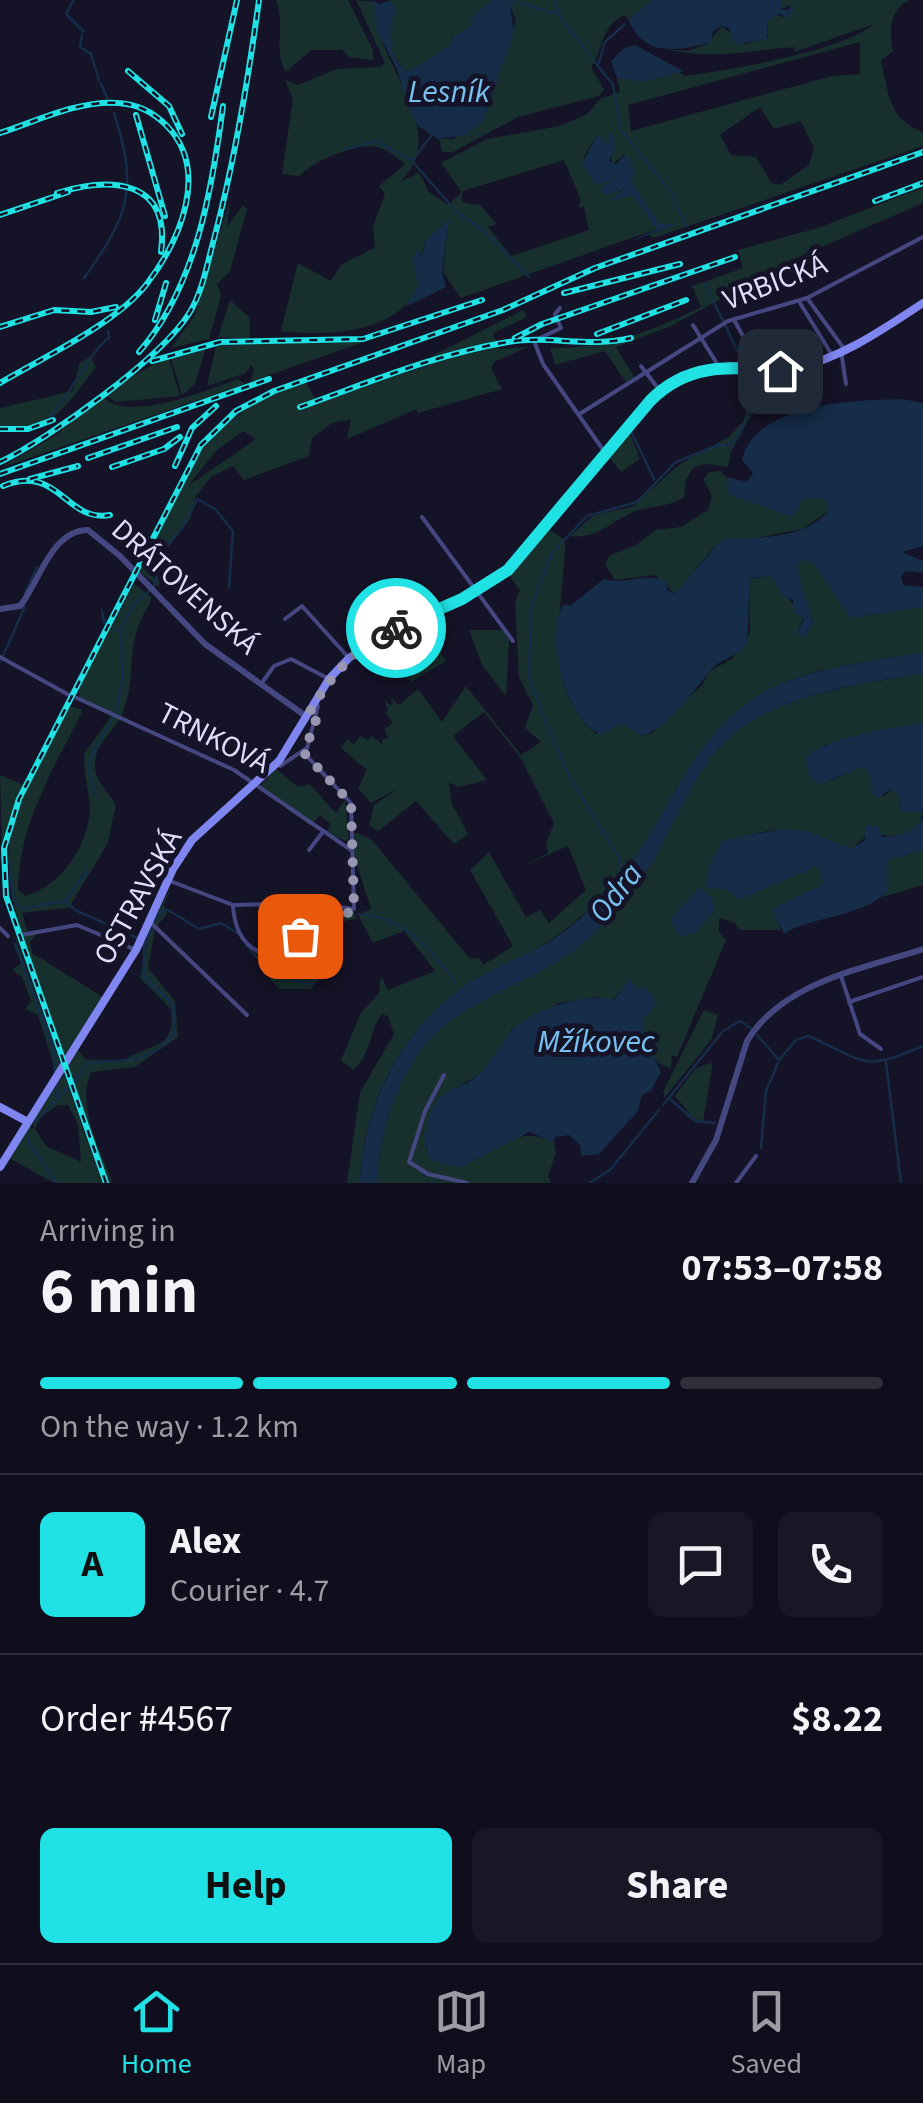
<!DOCTYPE html>
<meta charset="utf-8">
<style>
:root{--surface:#100e1d;--page:#191726;--text:#f1f3f6;--muted:#9c9ca4;--line:#302e3b;--accent:#20e1e4}
body{margin:0;font-family:"Source Sans 3",sans-serif;background:var(--page);color:var(--text);height:100vh;display:flex;flex-direction:column;font-size:38px;white-space:nowrap}
*{box-sizing:border-box;margin:0}
p{font-size:32px;color:var(--muted)}
.icon{flex:none;width:55px;height:55px;fill:none;stroke:currentColor;stroke-width:2;stroke-linecap:round;stroke-linejoin:round}
.map{position:relative;height:1183px;overflow:hidden}
.panel{display:flex;flex-direction:column;background:var(--surface);flex:1}
.panel>*{flex:none}
.pin{position:absolute;display:grid;place-items:center;width:85px;height:85px;color:#fff;margin:-42px;border-radius:20px;box-shadow:0 5px 15px #0006}
.courier{position:absolute;display:grid;place-items:center;width:100px;height:100px;margin:-50px;border:8px solid #20e1e4;border-radius:50%;background:#fff;color:#222;box-shadow:0 2px 12px #0007}
.summary em{font-style:normal;font-weight:700}
.summary div{display:flex;flex-direction:column-reverse}
.summary{display:flex;align-items:center;justify-content:space-between;height:170px;padding:0 40px}
h1{font-size:65px;font-weight:700;line-height:75px}
.bar{display:grid;grid-template-columns:repeat(4,1fr);gap:15px 10px;align-content:center;height:120px;padding:0 40px}
.bar i{height:12px;border-radius:8px;background:var(--line)}
.bar .on{background:var(--accent)}
.bar p{grid-column:span 4}
.line{display:flex;align-items:center;gap:25px;padding:0 40px;border-top:2px solid var(--line)}
.line div{flex:1}
.round{display:grid;place-items:center;flex:none;width:105px;height:105px;border-radius:15px;background:var(--page)}
.primary-button{display:flex;gap:20px;margin-top:auto;padding:20px 40px}
.primary-button a{flex:1;height:115px;border-radius:15px;background:var(--accent);color:#111;font-size:40px;font-weight:700;line-height:115px;text-align:center}
.primary-button a+a{background:var(--page);color:var(--text)}
.menu{display:flex;justify-content:space-around;align-items:center;height:140px;border-top:2px solid var(--line);background:var(--surface);font-size:28px;color:var(--muted)}
.menu a{display:grid;justify-items:center;gap:5px}
.menu .on{color:var(--accent)}
.map>svg:first-child{display:block}
.green{fill:#17302d;fill-rule:evenodd}
.water{fill:#152d49}
.lines{fill:none;stroke-linecap:round;stroke-linejoin:round}
.stream{stroke:#152d49;stroke-width:2.5}
.minor{stroke:#444780;stroke-width:4}
.tertiary{stroke:#444780;stroke-width:6}
.secondary{stroke:#7f86f0;stroke-width:8}
.rail-casing{stroke:#20e1e4;stroke-width:6}
.rail{stroke:#151327;stroke-width:2.5;stroke-dasharray:8;stroke-linecap:butt}
.done{stroke:#9896b1;stroke-width:10;stroke-dasharray:0 18}
.route{stroke:#20e1e4;stroke-width:12}
.labels{text-anchor:middle;dominant-baseline:central;stroke-width:10;stroke-linejoin:round;paint-order:stroke}
.street-label{font-size:30px;fill:#deddfb;stroke:#151327}
.water-label{font-size:32px;font-style:italic;fill:#77c1ef;stroke:#151327}
</style>
<div class="map">
<svg width="923" height="1183" viewBox="0 0 923 1183">
<rect width="100%" height="100%" fill="#151327"/>
<g class="green">
<path d="M276 0H348L373 50V60L349 57 342 50H311L288 70 292 71H285C273 46 286 27 276 0Z"/>
<path d="M356 0 374 2C370 59 455 129 400 182L419 173 429 192 448 205 462 192 441 163 487 139 560 126 587 114 600 99 620 92 617 78 644 82 680 72 684 76C729 70 841 52 874 24L794 52 795 47C743 51 718 60 664 49L688 51 707 44 722 26 744 44 768 38V20L773 15 785 17 793 11 792 5 781 9 782 0H910C889 9 889 32 893 51L881 61C889 92 887 119 923 132V146L653 238 649 235 671 226 661 227 630 179 636 173 626 154 612 164 608 134 609 145 598 134 583 158 619 176 600 188 626 185 610 201 633 195 657 229 461 298 443 272 449 219 427 239 420 257 417 248 413 261 418 286C400 333 325 337 281 331L298 263 331 281 342 264 375 248 373 226 385 194 379 186 405 164C397 157 387 149 376 147 356 142 312 162 299 176L282 174 293 99 285 80 298 85 337 69 379 67 385 63ZM860 42V74L832 76 631 131 628 105ZM760 107 774 129 801 121 814 148 809 165 780 185 771 183 756 157 731 155 720 135ZM564 160 581 200 578 208 584 206 589 230 511 256 488 227 497 224 480 205 464 203 461 199 463 191Z"/>
<path d="M390 0H493L471 18 473 26 452 39V45L407 72C391 58 382 34 394 17Z"/>
<path d="M517 0H654L628 19 624 15C599 28 605 48 591 67L604 90 599 96 518 117 453 152H442L439 139H453L483 121 516 20 510 6Z"/>
<path d="M923 187V203L796 258 671 326 616 347 634 377 626 382 605 351 555 365 550 348C607 349 650 332 701 307L692 286 743 268 738 250 821 227Z"/>
<polygon points="230,200 227,227 243,205 247,209 230,271 217,284 221,295 209,339 171,348 195,315"/>
<polygon points="230,300 250,318 250,339 218,337"/>
<path d="M523 310 527 317 493 333 499 349 528 347 494 362 491 369 502 389 418 413 417 409 347 439 351 419 332 423 312 438 309 456 244 480 233 466 211 477 195 497 190 519 164 552 159 587 140 572C189 474 192 422 305 382L316 400 433 364 432 356ZM243 431 256 439 188 486 216 451Z"/>
<polygon points="372,339 250,382 254,370 251,365 246,373 207,386 216,346"/>
<polygon points="206,347 195,384 182,395 170,355"/>
<path d="M90 356 96 367 91 374C60 413 52 431 0 426V408L73 391 79 364Z"/>
<polygon points="168,356 180,396 116,402 103,394"/>
<path d="M741 370H749L752 413 731 452 728 467 705 464 693 468 686 480 684 497C666 509 647 505 629 514 607 524 598 539 570 536L594 515 632 507 680 464 730 436 744 420 746 408Z"/>
<path d="M238 379 245 384 0 468 55 436 101 396C127 424 207 390 238 379Z"/>
<polygon points="629,431 640,459 621,472 608,456"/>
<polygon points="720,471 727,477 729,494 801,503 804,499 826,499 829,511 802,529 715,546 675,594 655,575 615,580 605,565 609,556 636,545 656,530 681,527 708,510 712,496 703,479 710,472"/>
<path d="M550 530 565 540C565 607 537 681 596 734L620 722 641 736 652 733 703 684 708 672 732 659 750 633 749 579 771 576 803 617 797 634 806 637 813 623 796 566 804 559 814 564 850 618 923 607V652C870 663 802 666 756 697 684 746 670 817 620 877 598 903 569 929 540 947 517 961 489 969 466 985 400 1032 364 1102 360 1183H347L360 1092 394 1034 388 1016 382 1014C369 1031 371 1055 353 1070L341 1060 361 1013 379 993 381 976 388 990 435 971 404 931 373 943 358 915 371 909 353 852 355 832 372 840 470 959 479 958 483 965 513 946 470 870 489 852 526 917 540 910 549 923 586 890 568 846 521 867 548 853 546 844 554 823 520 757 484 712 453 736 487 780 458 787 449 782 451 802 468 834 454 844 416 801 378 831 369 826 374 805 399 788 371 803 358 788 367 770 341 748 347 739 354 744 360 736 368 740 372 736 383 745 382 740 388 738 384 729 393 723 385 713 388 710 384 700 391 706 393 702 389 696 399 705 418 689 442 722 466 686 521 755 541 742 525 728 533 705 519 677 515 603 520 590 508 574Z"/>
<path d="M134 584 151 597 150 604C122 643 139 678 121 716 113 733 95 744 95 764 94 780 108 792 116 804L108 843 71 904 75 907 22 913 28 934 36 935 30 942 32 953 103 997 65 1060C42 994 0 900 10 831 20 788 49 746 70 706L83 710C54 769 19 822 18 890L25 896C58 887 84 852 89 818 92 798 83 776 84 754L111 716 88 705 89 701 79 697V688Z"/>
<polygon points="392,591 409,619 378,631 363,610"/>
<polygon points="469,630 503,630 509,640 506,696 482,665"/>
<polygon points="431,637 446,661 411,682 392,659"/>
<path d="M923 673V723L824 745 829 781 862 767 869 772 872 794 886 795 891 789 898 794 902 812H923C917 841 891 836 868 834L852 849C836 845 821 835 805 832 775 825 751 836 723 840L709 866C718 882 724 894 744 895L818 866 824 884 773 909 781 930H739L735 923 719 918V932L726 940 677 1057 672 1055 671 1068C641 1063 643 1017 639 990L629 980 613 1000 594 997 559 1003 511 1030 502 1050 477 1076 440 1097 429 1120 426 1150 461 1167C499 1151 514 1124 554 1142L556 1153 548 1176 551 1183H377C378 1138 393 1092 418 1054 457 996 543 984 592 935 608 919 625 903 638 884 674 835 691 764 742 727 791 693 865 684 923 673Z"/>
<polygon points="276,769 298,787 309,784 336,813 345,800 349,842 326,833 331,824 320,815 311,826 258,788"/>
<polygon points="0,775 24,785 4,839 3,889"/>
<polygon points="923,850 923,885 882,897 887,891 887,860"/>
<path d="M173 883 164 905 167 914 155 928 148 968 175 1001 178 1037 135 1067 91 1072C76 1107 100 1148 112 1181L108 1183 67 1066 77 1050 86 1059 123 1062C146 1041 176 1055 171 1009L140 978 151 926Z"/>
<path d="M354 911 356 919 339 922 327 933 326 967 311 989H280L269 978 271 969 315 976 321 961 315 951C325 930 329 919 354 911Z"/>
<polygon points="14,933 61,1065 56,1072 38,1015 25,1009 31,1001 22,977 12,970 22,963"/>
<polygon points="704,1010 718,1015 711,1040 665,1097 663,1092"/>
<polygon points="713,1062 703,1122 693,1118 675,1096 695,1069"/>
<path d="M64 1074 102 1183H54L9 1158 29 1126 35 1129 32 1123ZM58 1105H68L78 1124 81 1162 46 1146 35 1129 40 1118Z"/>
</g>
<g class="water">
<path d="M372 0 379 4 390 0 396 8C390 32 384 53 407 72L451 45 455 35 472 26 471 18 493 0H517L510 6 514 32 483 121 466 135 438 139 418 126 409 108 397 69 378 33Z"/>
<path d="M654 0H782L781 9 788 10 792 4 793 11 787 18 780 14 768 20 767 39 735 44 729 28 722 26 713 31 711 42C675 52 644 57 628 19Z"/>
<polygon points="635,45 683,71 644,82 617,78 611,61 624,48"/>
<polygon points="611,128 615,148 609,161 616,164 627,154 636,173 630,179 659,224 678,224 627,243 657,229 633,195 610,201 626,186 606,196 600,188 619,176 596,185 582,163 598,134 608,144"/>
<polygon points="449,219 442,272 446,287 405,307 418,286 413,261 417,248 421,256 427,239"/>
<path d="M901 399 923 403V546L902 552 923 561V573L905 571 901 577 903 585 923 587V607L850 618 814 564 804 559 796 566 813 623 806 637 797 634 804 618 795 613 793 600 784 597 771 576 750 578 747 644C737 658 719 659 709 672 691 694 670 727 641 736L620 723 601 735C566 719 544 638 563 605H571L604 579C624 586 646 571 667 582V590L675 594 722 539C759 537 800 541 829 511L825 499H804L791 517 729 494 727 477 747 482 753 473 742 460C754 404 853 400 901 399Z"/>
<path d="M923 652V673C865 683 791 693 742 727 691 764 674 835 638 884 625 903 608 919 592 935 543 984 457 996 418 1054 393 1092 378 1138 377 1183H360C364 1104 401 1030 467 984 488 970 512 961 535 950 566 934 598 904 621 876 669 817 688 741 756 697 803 667 869 663 923 652Z"/>
<path d="M923 723V812H902L898 794 891 789 877 798 872 794 869 772 862 767 820 784 810 777 805 760C815 739 899 726 923 723Z"/>
<path d="M923 818V850L887 860V891C866 917 807 917 784 934L772 909 824 884 818 866 738 900 727 889 705 888 709 866 723 840 784 829 808 832 852 849 865 840 866 825 878 826 882 837C902 835 910 835 923 818Z"/>
<polygon points="700,887 713,899 713,912 695,933 680,937 671,919"/>
<path d="M629 980 638 989 644 986 657 1002 644 1019V1037L661 1072 651 1091 642 1095 637 1112 599 1154 581 1156V1146L569 1135 555 1137 554 1142 529 1132 461 1167 432 1161C420 1146 427 1111 440 1097 450 1087 468 1086 477 1076 491 1063 498 1049 509 1034 524 1012 586 991 614 1000Z"/>
</g>
<g class="lines">
<g class="stream">
<polyline points="74,0 66,14 83,31"/>
<polyline points="554,0 562,20 613,85 620,129 672,194 686,226"/>
<polyline points="520,3 556,14"/>
<polyline points="82,34 80,47 91,54 99,81"/>
<polyline points="599,63 605,42 625,24"/>
<polyline points="101,84 108,100"/>
<polyline points="110,104 111,106"/>
<polyline points="431,136 412,161 456,211 488,235 529,277"/>
<polyline points="344,150 376,141 411,160"/>
<path d="M84 278C130 214 138 189 114 113"/>
<polyline points="705,284 744,364"/>
<path d="M50 417C66 400 95 345 109 338L108 331"/>
<polyline points="631,431 654,479"/>
<polyline points="25,593 37,567"/>
<polyline points="102,610 104,622 120,633 123,680 116,712"/>
<polyline points="120,630 134,604 154,587 161,553 183,527 197,499 215,509 233,531 229,588"/>
<polyline points="3,656 25,606"/>
<polyline points="0,662 0,661"/>
<path d="M96 795C80 759 97 748 113 718"/>
<polyline points="0,856 10,864 13,898 20,909 65,901 75,910 137,938"/>
<polyline points="622,873 620,859 570,778 542,713 529,677 531,607 552,553 587,516 637,502 676,462 718,445 732,445 750,413 745,372"/>
<polyline points="65,901 87,870"/>
<path d="M358 914C403 917 432 948 455 983"/>
<polyline points="155,922 162,910 168,910 199,929 221,923 239,934"/>
<polyline points="15,944 53,1048 55,1071"/>
<polyline points="146,944 152,927"/>
<polyline points="246,945 271,973 307,984 317,979 324,962 322,931"/>
<path d="M757 1035 779 1060 796 1040 808 1036C865 1060 860 1074 923 1046"/>
<polyline points="886,1062 901,1183"/>
<path d="M86 1064C123 1057 147 1069 175 1032L173 1004 144 977V942"/>
<polyline points="73,1085 84,1067"/>
<polyline points="57,1097 58,1083"/>
<polyline points="670,1099 695,1121 715,1123"/>
<polyline points="663,1105 723,1031 740,1021 752,1029"/>
<polyline points="35,1122 68,1087"/>
<polyline points="29,1134 29,1143 56,1183"/>
<polyline points="761,1148 766,1091 778,1063"/>
<polyline points="589,1183 610,1170 659,1110"/>
</g>
<g class="minor">
<polyline points="807,298 845,350"/>
<polyline points="800,303 832,355"/>
<polyline points="560,308 555,314 561,328 534,341 543,364 606,454"/>
<polyline points="734,320 761,368"/>
<polyline points="693,325 719,367"/>
<polyline points="841,351 846,384"/>
<polyline points="641,366 660,391"/>
<polyline points="581,413 728,321 807,298 923,237"/>
<polyline points="422,517 513,641"/>
<polyline points="285,619 302,606 349,658"/>
<polyline points="0,657 69,695"/>
<polyline points="261,684 274,666 291,659 329,679"/>
<polyline points="77,698 234,770 351,850"/>
<polyline points="280,766 307,748 318,706"/>
<polyline points="309,850 322,833"/>
<polyline points="170,881 233,905 308,903 354,909 351,803 304,753"/>
<path d="M233 905C234 926 241 945 262 953L319 931 350 911"/>
<polyline points="150,922 247,1015"/>
<polyline points="0,928 8,936"/>
<polyline points="21,935 77,925 136,950"/>
<polyline points="841,976 860,1034 881,1049"/>
<polyline points="849,1002 923,977"/>
<polyline points="444,1075 425,1111 409,1162 428,1174 467,1183"/>
<polyline points="736,1183 756,1156"/>
</g>
<g class="tertiary">
<path d="M0 609 20 606C39 583 51 530 88 530L120 556 205 644 307 717"/>
<path d="M692 1183 716 1140 747 1041C783 982 862 969 923 949"/>
</g>
<g class="secondary">
<polyline points="0,1107 28,1122"/>
<path d="M0 1167 136 950 173 869 192 840 279 761 329 679 349 658 387 633 478 590 514 564 649 401C678 371 715 364 755 367 769 368 779 373 793 369 842 358 882 330 923 303"/>
</g>
<g class="rail-casing">
<g id="rail">
<polyline points="128,71 169,106 182,134"/>
<polyline points="136,115 165,216"/>
<polyline points="211,117 237,0"/>
<path d="M0 133C37 121 79 100 118 103 137 104 153 112 166 125 211 170 180 241 146 285 115 324 44 357 0 383"/>
<path d="M57 193C109 177 171 178 161 252"/>
<polyline points="875,201 923,183"/>
<polyline points="0,215 68,192"/>
<polyline points="564,293 680,264"/>
<polyline points="155,320 166,283"/>
<polyline points="0,327 54,310 91,312 116,307"/>
<polyline points="597,334 686,300"/>
<polyline points="515,338 542,324 735,257"/>
<path d="M139 352C196 287 212 190 223 106"/>
<polyline points="152,361 220,342 363,339 482,300"/>
<path d="M300 407C368 383 436 354 508 342 549 335 589 348 631 338"/>
<polyline points="0,429 28,429 53,420"/>
<polyline points="88,458 177,427"/>
<path d="M0 462C50 438 162 358 190 312 203 290 207 264 214 239 235 160 248 81 259 0"/>
<polyline points="175,466 192,428 216,406"/>
<polyline points="112,467 164,449 180,437"/>
<polyline points="0,474 269,379"/>
<polyline points="30,479 78,466"/>
<path d="M3 486C60 463 65 523 110 515"/>
<polyline points="106,1183 6,896 4,848 19,799 201,445 236,411 274,391 503,310 595,268 923,152"/>
</g>
</g>
<use href="#rail" class="rail"/>
</g>
<g class="lines">
<path class="done" d="M300 936 318 932 354 909 351 803 304 753 316 720 307 717C329 677 354 648 396 628"/>
<path class="route" d="M396 628 462 599 508 570 650 401C688 362 730 367 780 371"/>
</g>
<g class="labels">
<g class="street-label">
<text transform="translate(775 282) rotate(-21)">VRBICKÁ</text>
<text transform="translate(185 587) rotate(42)">DRÁTOVENSKÁ</text>
<text transform="translate(214 738) rotate(27)">TRNKOVÁ</text>
<text transform="translate(138 897) rotate(-61)">OSTRAVSKÁ</text>
</g>
<g class="water-label">
<text x="449" y="92">Lesník</text>
<text transform="translate(616 893) rotate(-52)">Odra</text>
<text x="596" y="1042">Mžíkovec</text>
</g>
</g>
</svg>
<div class="pin" style="left:300px;top:936px;background:#ea580c"><svg class="icon" aria-label="bag" viewBox="0 0 24 24"><path d="M5 8h14l-1 12H6zM9 8a3 3 0 0 1 6 0"/></svg></div>
<div class="pin" style="left:780px;top:371px;background:#1f2937"><svg class="icon" aria-label="home" viewBox="0 0 24 24"><path d="M3 11l9-7 9 7M6 9v11h12V9"/></svg></div>
<div class="courier" style="left:396px;top:628px"><svg class="icon" aria-label="bike" viewBox="0 0 24 24"><circle cx="6" cy="16" r="4"/><circle cx="18" cy="16" r="4"/><path d="M6 16l4-8h5l3 8M10 8l3 8H6M13 5h3"/></svg></div>
</div>
<section class="panel">
<div class="summary"><div><h1>6 min</h1><p>Arriving in</p></div><em>07:53–07:58</em></div>
<div class="bar"><i class="on"></i><i class="on"></i><i class="on"></i><i></i><p>On the way · 1.2 km</p></div>
<div class="line" style="height:180px"><b class="round" style="background:var(--accent);color:#111">A</b><div><b>Alex</b><p>Courier · 4.7</p></div><a class="round"><svg class="icon" aria-label="chat" viewBox="0 0 24 24"><path d="M4 5h16v11H9l-5 4z"/></svg></a><a class="round"><svg class="icon" aria-label="phone" viewBox="0 0 24 24"><path d="M5 4h4l2 5-3 2q2 4 5 5l2-3 5 2v4C11 20 4 13 5 4z"/></svg></a></div>
<div class="line" style="height:130px"><div>Order #4567</div><b>$8.22</b></div>
<div class="primary-button"><a>Help</a><a>Share</a></div>
</section>
<nav class="menu">
<a class="on"><svg class="icon" aria-label="home" viewBox="0 0 24 24"><path d="M3 11l9-7 9 7M6 9v11h12V9"/></svg>Home</a>
<a><svg class="icon" aria-label="map" viewBox="0 0 24 24"><path d="M3 6l6-2 6 2 6-2v14l-6 2-6-2-6 2zM9 4v14M15 6v14"/></svg>Map</a>
<a><svg class="icon" aria-label="saved" viewBox="0 0 24 24"><path d="M7 4h10v16l-5-4-5 4z"/></svg>Saved</a>
</nav>
